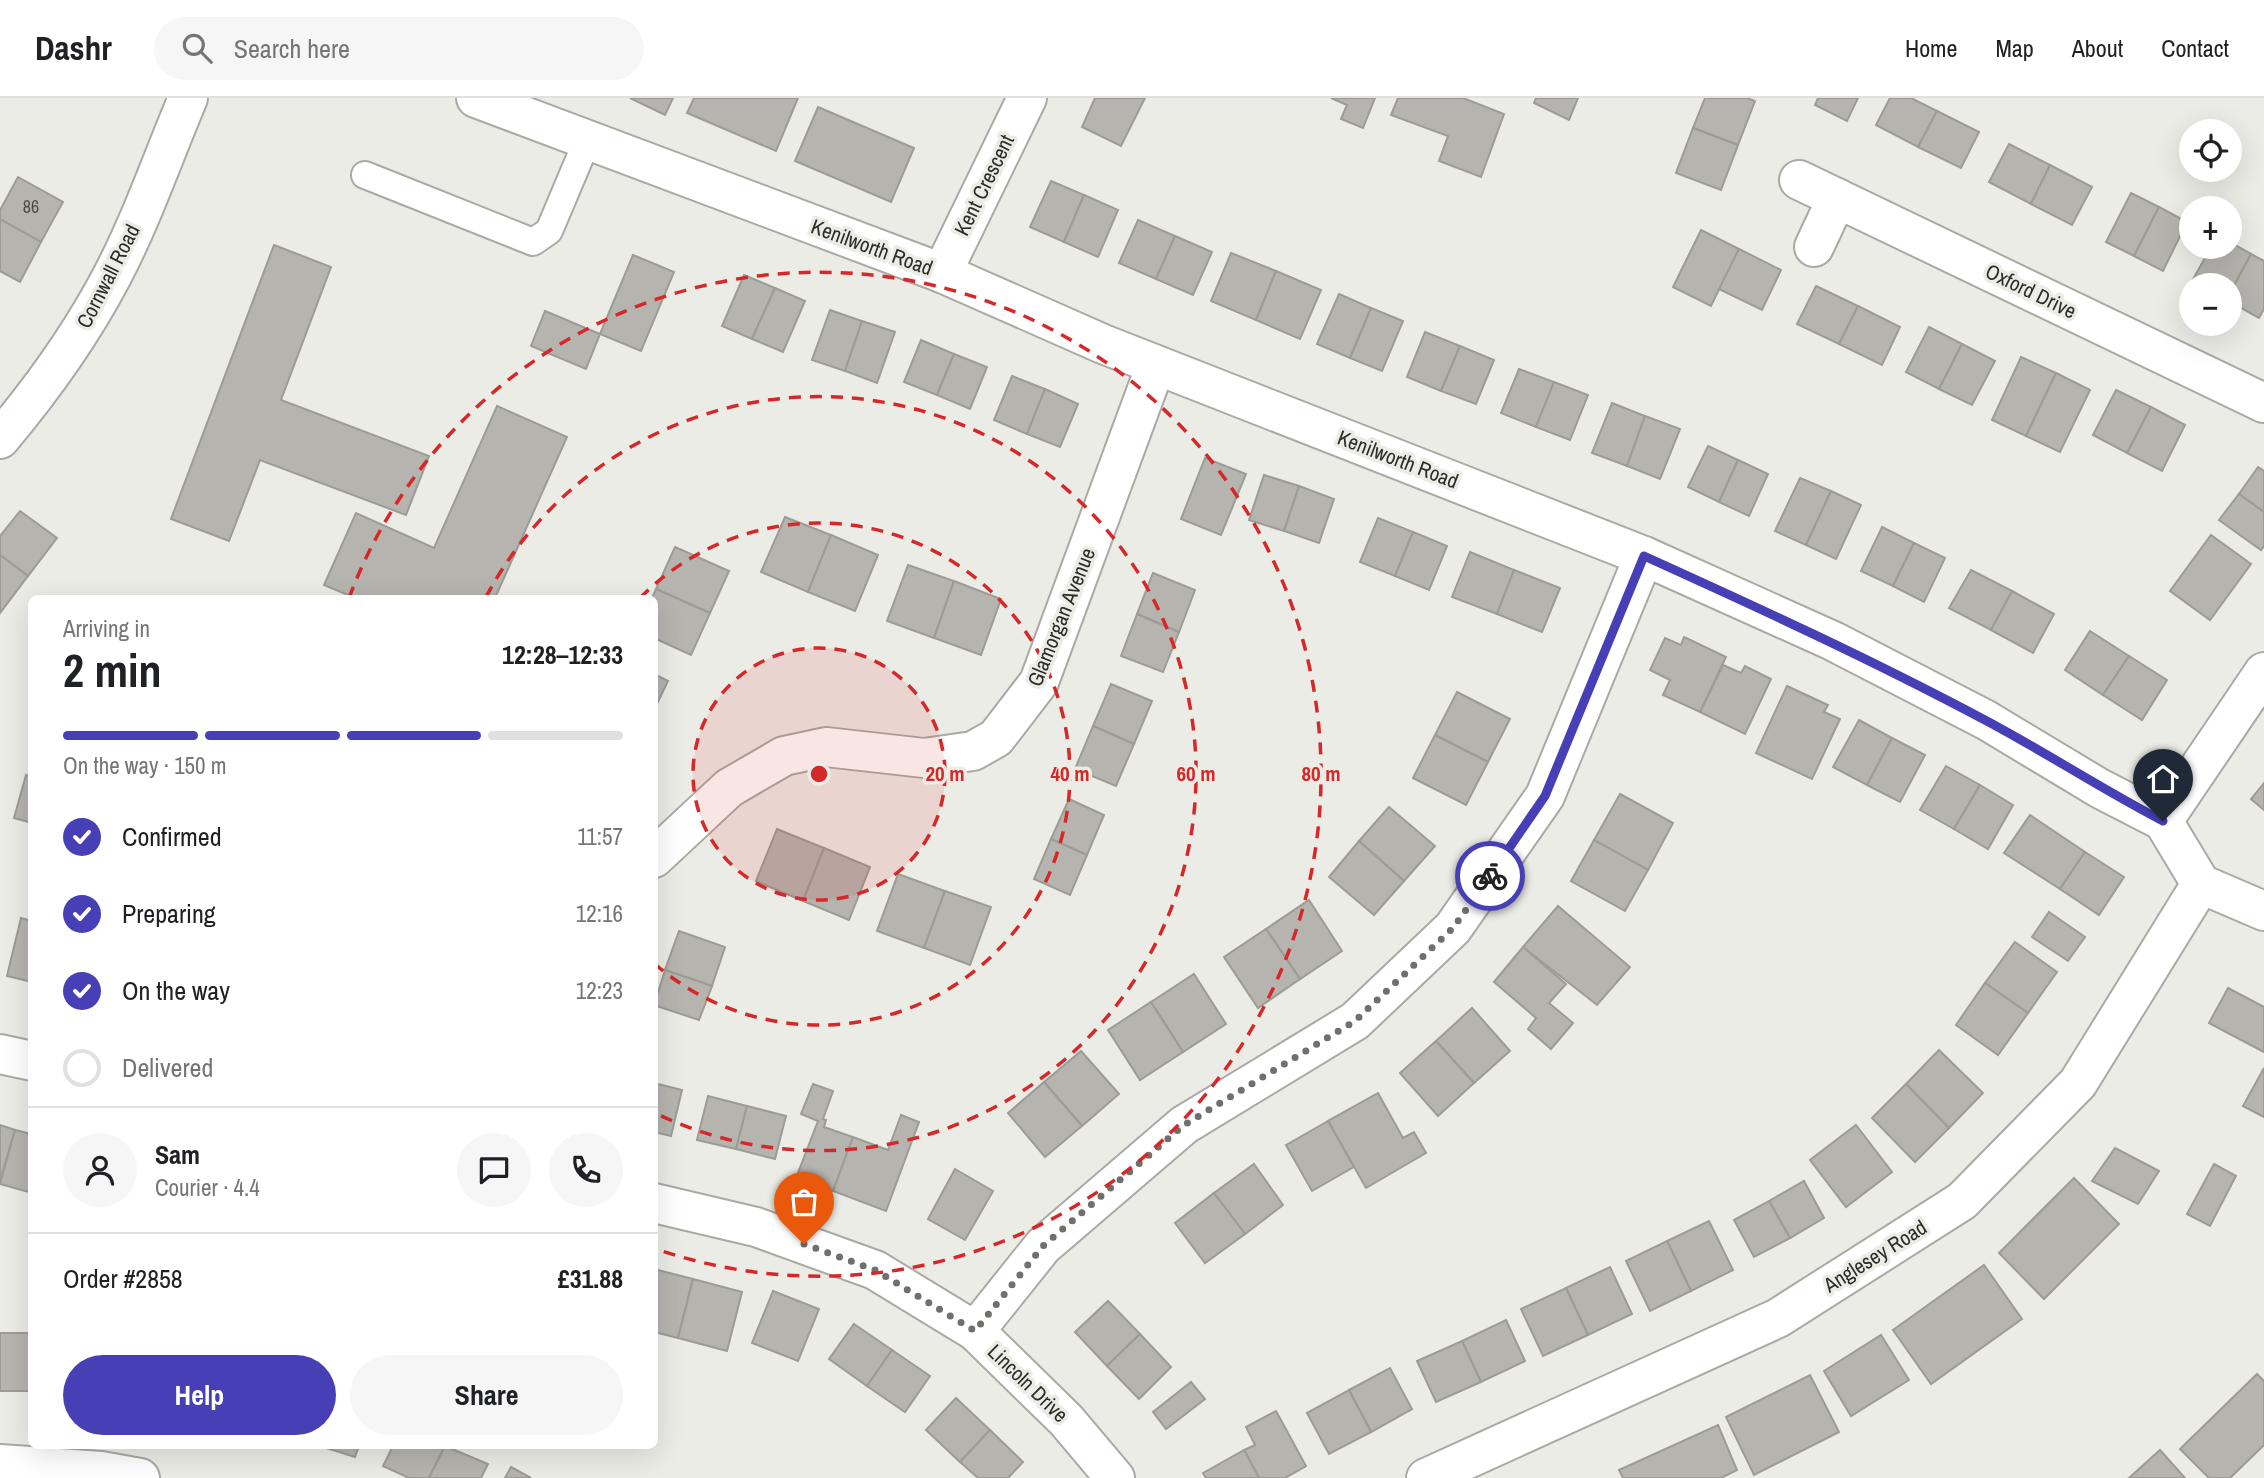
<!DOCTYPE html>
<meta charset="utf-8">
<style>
:root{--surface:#fff;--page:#f6f6f6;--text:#202124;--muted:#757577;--line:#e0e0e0;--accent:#463fb5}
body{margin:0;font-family:"Archivo Narrow",sans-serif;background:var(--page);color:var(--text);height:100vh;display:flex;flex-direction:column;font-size:26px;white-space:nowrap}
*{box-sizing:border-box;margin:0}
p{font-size:23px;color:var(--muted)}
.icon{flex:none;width:38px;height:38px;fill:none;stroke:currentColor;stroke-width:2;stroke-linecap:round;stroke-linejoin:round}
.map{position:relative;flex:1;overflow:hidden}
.details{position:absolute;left:28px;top:497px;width:630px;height:854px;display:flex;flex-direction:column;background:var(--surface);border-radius:10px;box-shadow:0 7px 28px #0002}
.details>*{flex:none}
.fabs{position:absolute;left:2179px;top:21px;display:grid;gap:14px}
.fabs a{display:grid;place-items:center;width:63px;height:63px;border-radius:50%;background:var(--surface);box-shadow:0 7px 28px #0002;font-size:35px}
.pin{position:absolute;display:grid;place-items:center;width:60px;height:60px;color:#fff;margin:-72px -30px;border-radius:50% 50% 50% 0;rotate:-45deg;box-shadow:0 0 7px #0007}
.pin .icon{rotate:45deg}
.courier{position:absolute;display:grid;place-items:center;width:70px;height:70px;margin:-35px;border:5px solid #463fb5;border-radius:50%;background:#fff;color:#222;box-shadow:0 2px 9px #0007}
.overview em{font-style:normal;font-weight:800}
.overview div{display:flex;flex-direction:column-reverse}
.overview{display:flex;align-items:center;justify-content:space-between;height:119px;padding:0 35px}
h1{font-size:46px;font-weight:800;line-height:52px}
.bar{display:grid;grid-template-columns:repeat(4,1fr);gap:10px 7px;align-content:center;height:84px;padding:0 35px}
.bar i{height:9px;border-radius:5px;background:var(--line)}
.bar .selected{background:var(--accent)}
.bar p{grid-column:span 4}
.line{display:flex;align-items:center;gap:18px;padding:0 35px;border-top:2px solid var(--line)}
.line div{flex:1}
.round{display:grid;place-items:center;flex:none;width:74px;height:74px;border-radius:37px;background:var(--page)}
ol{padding:0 35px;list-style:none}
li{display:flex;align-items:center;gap:21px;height:77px}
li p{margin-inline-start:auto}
li .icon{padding:7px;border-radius:50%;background:var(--accent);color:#fff;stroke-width:4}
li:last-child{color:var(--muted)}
li i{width:38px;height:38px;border:4px solid var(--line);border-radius:50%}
.primary-button{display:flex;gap:14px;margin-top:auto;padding:14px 35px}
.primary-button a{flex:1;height:80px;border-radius:42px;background:var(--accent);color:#fff;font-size:28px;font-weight:800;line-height:80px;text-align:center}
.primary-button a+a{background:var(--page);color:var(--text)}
header{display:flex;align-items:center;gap:42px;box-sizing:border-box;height:98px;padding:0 35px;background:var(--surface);border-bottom:2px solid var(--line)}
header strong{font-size:33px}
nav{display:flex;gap:38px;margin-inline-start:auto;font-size:24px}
.search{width:490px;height:63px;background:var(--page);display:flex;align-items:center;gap:18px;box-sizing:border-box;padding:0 24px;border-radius:38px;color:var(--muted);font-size:26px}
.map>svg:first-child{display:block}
.building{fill:#b5b4af;stroke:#9c9b96;stroke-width:2}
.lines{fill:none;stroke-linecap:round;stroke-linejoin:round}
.lane-casing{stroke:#aaa9a4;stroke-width:30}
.street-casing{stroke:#aaa9a4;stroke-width:42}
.lane{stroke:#fff;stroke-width:26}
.street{stroke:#fff;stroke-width:38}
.done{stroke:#706f6c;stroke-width:7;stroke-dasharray:0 12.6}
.route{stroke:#463fb5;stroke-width:9}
.ring{fill:none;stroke:#d62828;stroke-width:3.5;stroke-dasharray:12 9}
.labels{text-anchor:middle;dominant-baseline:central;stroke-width:7;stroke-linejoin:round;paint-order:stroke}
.number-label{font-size:18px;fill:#4f4e4b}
.street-label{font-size:21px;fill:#2d2c2a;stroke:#ecece6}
.centre{fill:#d62828;stroke:#ecece6;stroke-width:3.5}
.ring-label{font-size:21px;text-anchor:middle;font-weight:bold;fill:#d62828;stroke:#ecece6;stroke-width:7;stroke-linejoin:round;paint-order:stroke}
</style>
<header>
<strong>Dashr</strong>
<div class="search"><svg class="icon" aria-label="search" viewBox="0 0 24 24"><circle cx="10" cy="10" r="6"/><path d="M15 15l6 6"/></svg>Search here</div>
<nav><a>Home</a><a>Map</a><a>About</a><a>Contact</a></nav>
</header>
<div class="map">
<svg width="2264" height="1380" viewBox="0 0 2264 1380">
<rect width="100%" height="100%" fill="#ecece6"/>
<g class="building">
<polygon points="630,0 673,0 665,17"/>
<polygon points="694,0 798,0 776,53 687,15"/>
<polygon points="1095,0 1145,0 1121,48 1082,29"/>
<polygon points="1331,0 1375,0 1363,30 1341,21 1347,7"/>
<polygon points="1398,0 1463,0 1504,16 1481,79 1439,63 1448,38 1391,17"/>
<polygon points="1536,0 1578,0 1569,22 1534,5"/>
<polygon points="1705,0 1747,0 1755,3 1738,47 1693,30"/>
<polygon points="1818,0 1858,0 1847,23 1815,7"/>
<polygon points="1890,0 1911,0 1937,13 1918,49 1876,27"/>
<polygon points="818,9 914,50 891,104 795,63"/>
<polygon points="1937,13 1979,34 1961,70 1918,49"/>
<polygon points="1693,30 1738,47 1721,92 1676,75"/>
<polygon points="2009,46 2050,67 2031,106 1989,84"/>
<polygon points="2050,67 2092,89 2072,127 2031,106"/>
<polygon points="18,79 63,104 41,144 0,121 0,112"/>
<polygon points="1051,83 1084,97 1064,144 1030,129"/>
<polygon points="2131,95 2159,109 2134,158 2106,144"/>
<polygon points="1084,97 1118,112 1098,159 1064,144"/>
<polygon points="2159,109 2187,124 2163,173 2134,158"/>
<polygon points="0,121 41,144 20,184 0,173"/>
<polygon points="1138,122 1175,138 1156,181 1119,165"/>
<polygon points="1701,132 1739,151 1711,208 1673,189"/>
<polygon points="1175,138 1212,154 1193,197 1156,181"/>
<polygon points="2230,144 2251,156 2230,195 2230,187 2199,187 2192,183 2211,149 2230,149"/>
<polygon points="274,147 331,169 281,302 429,358 406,417 260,362 229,443 171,421"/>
<polygon points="1739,151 1781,172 1762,212 1719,191"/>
<polygon points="1231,155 1276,173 1256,222 1211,203"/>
<polygon points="2251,156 2264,163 2264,211 2259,220 2230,204 2230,195"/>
<polygon points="633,157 674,174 641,253 600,236"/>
<polygon points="1276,173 1321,192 1300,241 1256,222"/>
<polygon points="744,177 775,190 752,241 722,228"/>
<polygon points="1816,188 1858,208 1839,246 1797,226"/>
<polygon points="775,190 805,203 783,254 752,241"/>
<polygon points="1339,196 1371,210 1350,260 1317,246"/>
<polygon points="1858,208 1900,229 1882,267 1839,246"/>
<polygon points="1371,210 1403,223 1382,273 1350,260"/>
<polygon points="830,212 862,223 845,273 812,262"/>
<polygon points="545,213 600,236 586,271 531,248"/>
<polygon points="862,223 895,234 877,285 845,273"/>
<polygon points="1929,229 1962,246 1939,291 1906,274"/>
<polygon points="1425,234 1460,248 1441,293 1407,279"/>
<polygon points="921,242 954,256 937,297 904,284"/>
<polygon points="1962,246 1995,263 1972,307 1939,291"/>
<polygon points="1460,248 1494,262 1476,306 1441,293"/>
<polygon points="954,256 987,269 970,311 937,297"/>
<polygon points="2021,259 2056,275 2026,338 1992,322"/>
<polygon points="1519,271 1554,284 1536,329 1501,315"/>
<polygon points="2056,275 2090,292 2060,354 2026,338"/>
<polygon points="1012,278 1045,291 1027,336 994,322"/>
<polygon points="1554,284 1588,297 1570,342 1536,329"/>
<polygon points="1045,291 1078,306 1060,349 1027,336"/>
<polygon points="2116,292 2151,309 2127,355 2093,337"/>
<polygon points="1612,305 1645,318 1627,368 1592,355"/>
<polygon points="497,308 567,339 495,500 355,500 324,487 356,415 434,450"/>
<polygon points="2151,309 2185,327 2162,373 2127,355"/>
<polygon points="1645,318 1680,331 1660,381 1627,368"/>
<polygon points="1708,348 1738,362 1719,404 1688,389"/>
<polygon points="1205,360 1246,376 1221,437 1181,421"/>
<polygon points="1738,362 1768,376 1749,418 1719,404"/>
<polygon points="2258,369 2264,373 2264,414 2239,396"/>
<polygon points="1264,377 1299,388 1284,433 1249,422"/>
<polygon points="1800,380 1831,393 1806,447 1775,433"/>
<polygon points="1299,388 1334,401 1319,445 1284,433"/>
<polygon points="1831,393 1861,407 1836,461 1806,447"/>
<polygon points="2239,396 2264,414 2264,448 2261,452 2219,422"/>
<polygon points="20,413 57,440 28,478 0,457 0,438"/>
<polygon points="785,419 831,437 808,494 761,474"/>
<polygon points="1378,420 1413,434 1395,478 1360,464"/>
<polygon points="1882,429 1914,445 1893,488 1861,473"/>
<polygon points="1413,434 1447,448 1429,492 1395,478"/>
<polygon points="831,437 878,457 855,513 808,494"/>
<polygon points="2211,437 2251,466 2210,522 2170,493"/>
<polygon points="1914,445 1945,460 1924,504 1893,488"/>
<polygon points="675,449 729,473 710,515 656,491"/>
<polygon points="1470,454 1514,472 1497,516 1452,499"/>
<polygon points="0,457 28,478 0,515"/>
<polygon points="908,467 954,483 934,540 887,523"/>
<polygon points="1514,472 1560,490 1542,534 1497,516"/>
<polygon points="1971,472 2012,493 1991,532 1949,510"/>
<polygon points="1153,475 1195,492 1179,534 1137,516"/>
<polygon points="954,483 1001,501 981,557 934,540"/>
<polygon points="656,491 710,515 691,557 654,540 654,500 652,500"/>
<polygon points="2012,493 2054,516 2033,555 1991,532"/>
<polygon points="1137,516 1179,534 1163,574 1121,558"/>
<polygon points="2090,533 2129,558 2103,597 2065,572"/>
<polygon points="1684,539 1726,559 1700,614 1663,597 1670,582 1650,572 1665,540 1681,547"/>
<polygon points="2129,558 2167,582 2142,622 2103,597"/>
<polygon points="1723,567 1741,575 1745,568 1771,581 1745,636 1700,614"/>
<polygon points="654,576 668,583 654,612"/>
<polygon points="1111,586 1152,603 1134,646 1093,628"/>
<polygon points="1787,588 1828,607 1824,614 1840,621 1812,681 1756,655"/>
<polygon points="1457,594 1510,621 1488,664 1435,637"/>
<polygon points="1859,622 1892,640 1867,687 1833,669"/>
<polygon points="1093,628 1134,646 1116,688 1075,671"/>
<polygon points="1435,637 1488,664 1466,707 1413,680"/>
<polygon points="1892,640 1925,657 1900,704 1867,687"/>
<polygon points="1946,668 1980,687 1954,731 1920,712"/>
<polygon points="26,677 32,679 32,725 14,720"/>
<polygon points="2264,685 2264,712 2251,701"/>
<polygon points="1980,687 2013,707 1988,751 1954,731"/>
<polygon points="1620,696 1673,725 1648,772 1594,742"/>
<polygon points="1069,701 1104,717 1087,757 1051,741"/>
<polygon points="1389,709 1435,748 1404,783 1359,743"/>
<polygon points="2030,717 2085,754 2060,791 2004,755"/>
<polygon points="777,731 824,750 803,803 756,783"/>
<polygon points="1051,741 1087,757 1070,797 1034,781"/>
<polygon points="1594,742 1648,772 1625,813 1571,783"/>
<polygon points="1359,743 1404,783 1374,817 1329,779"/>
<polygon points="824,750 870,769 849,822 803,803"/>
<polygon points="2085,754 2124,779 2099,817 2060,791"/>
<polygon points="898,776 945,793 924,850 877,833"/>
<polygon points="945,793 991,809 970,867 924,850"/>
<polygon points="1309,802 1342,853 1300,881 1266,831"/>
<polygon points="1558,808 1630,869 1597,907 1523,849"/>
<polygon points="2049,814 2085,839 2068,863 2032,839"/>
<polygon points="21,820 32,823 32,884 7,878"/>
<polygon points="1266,831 1300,881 1258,910 1224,859"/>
<polygon points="679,833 725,849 712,888 665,872"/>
<polygon points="2015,844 2057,874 2028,915 1985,885"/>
<polygon points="1523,849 1566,886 1549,905 1573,925 1551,951 1528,931 1536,920 1494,884"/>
<polygon points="665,872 712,888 699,922 654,907"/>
<polygon points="1194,876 1226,926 1183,954 1151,904"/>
<polygon points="1985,885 2028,915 1998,957 1956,927"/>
<polygon points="2228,890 2264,909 2264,954 2209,925"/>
<polygon points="1151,904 1183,954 1140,982 1108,932"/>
<polygon points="1472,910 1510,953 1474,985 1436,943"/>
<polygon points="1436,943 1474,985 1438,1018 1400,975"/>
<polygon points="1939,952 1983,995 1949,1030 1906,986"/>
<polygon points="1081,953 1119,996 1082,1028 1044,984"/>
<polygon points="2264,970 2264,1019 2243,1008"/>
<polygon points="1044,984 1082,1028 1045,1059 1008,1015"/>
<polygon points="654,985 682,992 671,1038 654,1034"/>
<polygon points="813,986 833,993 823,1021 826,1022 824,1029 853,1039 833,1093 796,1080 818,1023 801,1016"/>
<polygon points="1906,986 1949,1030 1915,1064 1872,1020"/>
<polygon points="1378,995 1403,1040 1414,1034 1426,1055 1366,1090 1328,1023"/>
<polygon points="708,998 747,1008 736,1051 697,1042"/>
<polygon points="747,1008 786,1018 775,1061 736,1051"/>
<polygon points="901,1017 919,1024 886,1113 833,1093 853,1039 888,1052"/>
<polygon points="1328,1023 1354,1069 1312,1093 1286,1047"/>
<polygon points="0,1027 15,1032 0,1083"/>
<polygon points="1856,1027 1892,1074 1846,1109 1810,1062"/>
<polygon points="15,1032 32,1036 32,1095 0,1086"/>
<polygon points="2115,1050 2159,1073 2138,1106 2092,1083"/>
<polygon points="1254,1066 1283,1107 1245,1136 1214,1095"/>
<polygon points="2214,1066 2236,1078 2210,1128 2187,1116"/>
<polygon points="955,1071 993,1093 965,1142 928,1121"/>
<polygon points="2074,1080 2119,1126 2044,1201 1999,1155"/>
<polygon points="1804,1083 1824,1120 1790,1140 1769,1103"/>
<polygon points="1214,1095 1245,1136 1205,1165 1175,1125"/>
<polygon points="1769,1103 1790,1140 1754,1159 1734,1122"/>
<polygon points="1709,1123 1733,1172 1691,1193 1667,1143"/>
<polygon points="1667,1143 1691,1193 1650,1213 1626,1163"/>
<polygon points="1984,1167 2022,1221 1931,1286 1893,1232"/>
<polygon points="1610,1169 1632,1216 1588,1237 1566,1190"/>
<polygon points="654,1171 693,1181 678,1240 654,1234"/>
<polygon points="693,1181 742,1194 727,1253 678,1240"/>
<polygon points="1566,1190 1588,1237 1543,1258 1521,1211"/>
<polygon points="773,1193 819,1211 798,1263 752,1245"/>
<polygon points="1108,1203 1140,1236 1107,1268 1075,1234"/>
<polygon points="1506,1222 1525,1263 1481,1284 1462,1243"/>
<polygon points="854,1226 892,1252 867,1288 829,1261"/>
<rect x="0" y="1235" width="32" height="58"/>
<polygon points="1140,1236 1171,1269 1139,1301 1107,1268"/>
<polygon points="1881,1237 1909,1282 1851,1318 1824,1273"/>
<polygon points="1462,1243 1481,1284 1436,1304 1417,1263"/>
<polygon points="892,1252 930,1278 905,1314 867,1288"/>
<polygon points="1390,1270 1412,1311 1371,1334 1349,1292"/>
<polygon points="2257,1276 2264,1283 2264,1347 2230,1380 2209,1380 2180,1351"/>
<polygon points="1810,1277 1839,1334 1754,1377 1726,1319"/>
<polygon points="1191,1284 1205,1301 1166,1331 1153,1314"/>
<polygon points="1349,1292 1371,1334 1329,1356 1307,1315"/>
<polygon points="956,1300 990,1332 960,1364 926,1332"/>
<polygon points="1276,1313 1306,1368 1285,1380 1259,1380 1244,1352 1255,1347 1246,1329"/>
<polygon points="1718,1327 1737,1372 1721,1380 1623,1380 1619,1372"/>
<polygon points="990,1332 1023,1364 1008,1380 978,1380 960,1364"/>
<polygon points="320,1348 359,1348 355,1359"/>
<polygon points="393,1348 445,1348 429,1380 409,1380 383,1368"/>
<polygon points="445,1348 488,1366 481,1380 429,1380"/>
<polygon points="1244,1352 1259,1380 1206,1380 1203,1375"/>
<polygon points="2160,1352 2185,1380 2129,1380"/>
<polygon points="511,1369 531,1380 505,1380"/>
</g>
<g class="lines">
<g class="lane-casing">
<polyline id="lane" points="365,77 533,144 549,133 587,43"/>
</g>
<g class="street-casing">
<g id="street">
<polyline points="476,0 942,175 1103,246 1644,458 1833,543 1986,622 2099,690 2163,723 2201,786 2264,813"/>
<polyline points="1799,82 2264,305"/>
<polyline points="1814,149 1837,100"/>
<polyline points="942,175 1027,0"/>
<path d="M0 341C43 290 81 237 112 178 142 121 163 59 188 0"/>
<polyline points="2163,723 2264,574"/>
<polyline points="654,760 729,690 784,658 826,649 924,660 973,653 996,640 1039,584 1156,267"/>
<polyline points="0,956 32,963"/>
<polyline points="654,1105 756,1129 875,1172 975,1233 1066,1322 1115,1380"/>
<polyline points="975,1233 1043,1148 1184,1027 1355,923 1453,830 1545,698 1644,458"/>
<polyline points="0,1366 101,1373 140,1380"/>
<polyline points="1426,1380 1778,1220 1962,1103 2078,985 2201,786"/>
</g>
</g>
<use href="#lane" class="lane"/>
<use href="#street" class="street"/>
</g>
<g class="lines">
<polyline class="done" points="804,1146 875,1172 975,1233 1043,1148 1184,1027 1355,923 1453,830 1490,778"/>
<path class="route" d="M1490 778 1545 698 1644 458C1759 510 1872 562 1983 621 2044 653 2101 691 2163 723"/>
</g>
<circle cx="819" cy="676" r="126" fill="#d62828" fill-opacity=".12"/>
<g class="ring">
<circle cx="819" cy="676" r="126"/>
<path d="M640 500A251 251 0 1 1 656 867"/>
<path d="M486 499A377 377 0 1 1 657 1016"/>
<path d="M349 500A502 502 0 1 1 656 1151"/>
</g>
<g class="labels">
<g class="number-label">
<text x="31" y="108">86</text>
</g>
<g class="street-label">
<text transform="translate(984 87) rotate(-64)">Kent Crescent</text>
<text transform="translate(872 149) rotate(20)">Kenilworth Road</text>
<text transform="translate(108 178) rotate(-63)">Cornwall Road</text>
<text transform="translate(2031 193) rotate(26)">Oxford Drive</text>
<text transform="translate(1398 361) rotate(21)">Kenilworth Road</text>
<text transform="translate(1061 519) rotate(-68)">Glamorgan Avenue</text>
<text transform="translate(1875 1158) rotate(-32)">Anglesey Road</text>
<text transform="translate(1028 1285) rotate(44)">Lincoln Drive</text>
</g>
</g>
<circle cx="819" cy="676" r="10" class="centre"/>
<g class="ring-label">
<text x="945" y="683">20 m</text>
<text x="1070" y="683">40 m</text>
<text x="1196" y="683">60 m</text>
<text x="1321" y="683">80 m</text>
</g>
</svg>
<div class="fabs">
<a><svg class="icon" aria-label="locate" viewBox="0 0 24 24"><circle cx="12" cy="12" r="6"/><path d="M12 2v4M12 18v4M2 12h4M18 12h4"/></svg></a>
<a>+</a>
<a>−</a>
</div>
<div class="pin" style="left:804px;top:1146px;background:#ea580c"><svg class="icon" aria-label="bag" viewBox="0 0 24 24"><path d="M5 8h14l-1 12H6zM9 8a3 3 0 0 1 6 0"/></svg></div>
<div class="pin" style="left:2163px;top:723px;background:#1f2937"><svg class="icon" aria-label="home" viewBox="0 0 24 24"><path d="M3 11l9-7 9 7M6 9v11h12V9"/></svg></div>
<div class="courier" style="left:1490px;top:778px"><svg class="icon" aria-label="bike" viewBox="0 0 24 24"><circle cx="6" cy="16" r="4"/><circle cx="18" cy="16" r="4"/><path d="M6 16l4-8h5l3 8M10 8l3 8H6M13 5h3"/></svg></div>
<section class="details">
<div class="overview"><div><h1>2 min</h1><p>Arriving in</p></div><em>12:28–12:33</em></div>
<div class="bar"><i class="selected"></i><i class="selected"></i><i class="selected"></i><i></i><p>On the way · 150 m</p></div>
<ol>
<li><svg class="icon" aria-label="check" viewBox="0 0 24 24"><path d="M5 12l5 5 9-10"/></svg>Confirmed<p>11:57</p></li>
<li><svg class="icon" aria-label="check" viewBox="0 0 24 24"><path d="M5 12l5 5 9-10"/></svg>Preparing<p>12:16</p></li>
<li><svg class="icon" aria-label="check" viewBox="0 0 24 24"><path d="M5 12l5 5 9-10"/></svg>On the way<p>12:23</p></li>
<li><i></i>Delivered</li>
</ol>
<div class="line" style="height:126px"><a class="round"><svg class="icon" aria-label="person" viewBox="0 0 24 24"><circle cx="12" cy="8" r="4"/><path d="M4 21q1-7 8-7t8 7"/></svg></a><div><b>Sam</b><p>Courier · 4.4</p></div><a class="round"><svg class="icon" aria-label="chat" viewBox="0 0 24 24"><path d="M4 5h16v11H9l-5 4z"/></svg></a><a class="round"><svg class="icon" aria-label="phone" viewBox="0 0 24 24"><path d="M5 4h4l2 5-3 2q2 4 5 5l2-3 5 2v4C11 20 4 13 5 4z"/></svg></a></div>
<div class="line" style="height:91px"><div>Order #2858</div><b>£31.88</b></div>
<div class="primary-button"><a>Help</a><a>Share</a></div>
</section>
</div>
